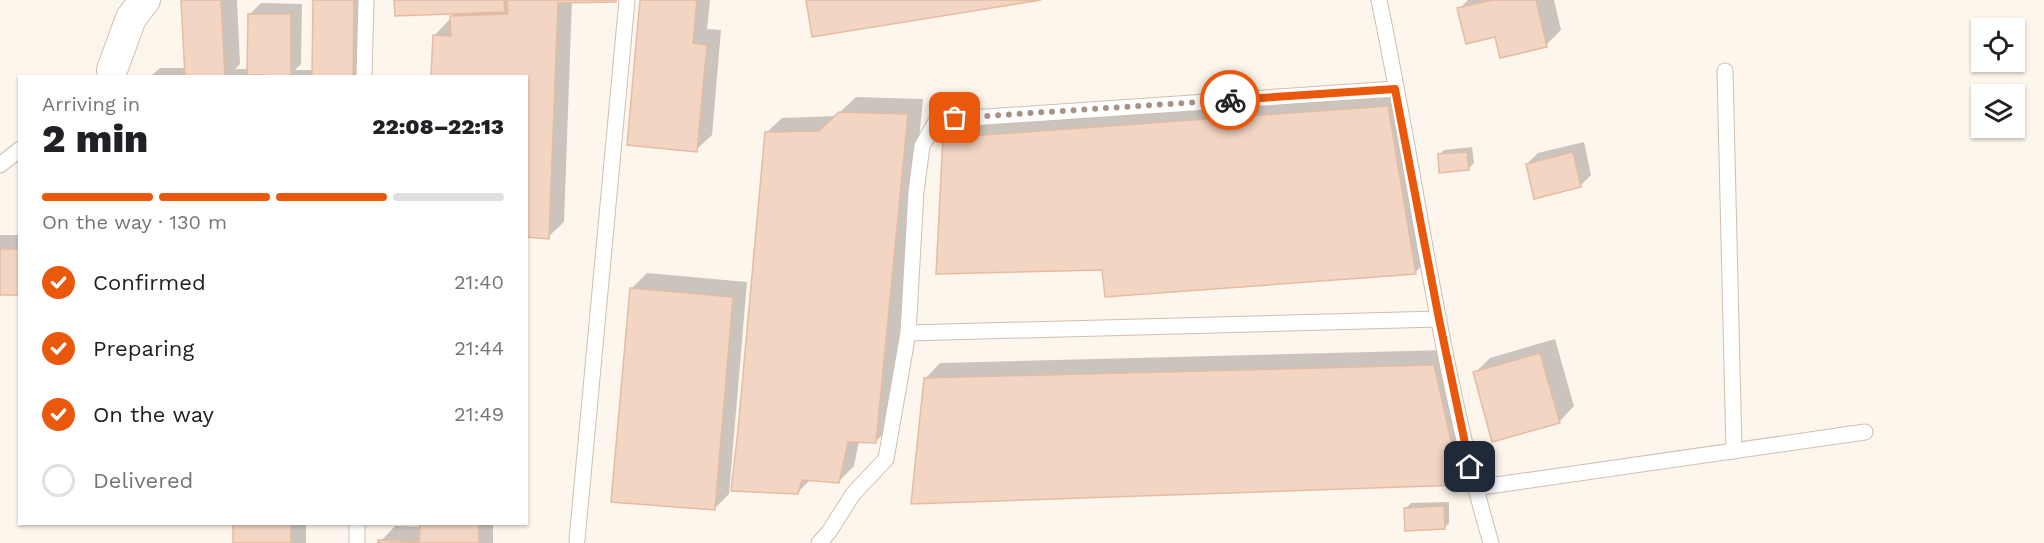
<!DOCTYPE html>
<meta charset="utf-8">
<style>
:root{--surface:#fff;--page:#f6f6f6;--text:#202124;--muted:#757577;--line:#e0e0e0;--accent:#ea580c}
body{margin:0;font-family:"Work Sans",sans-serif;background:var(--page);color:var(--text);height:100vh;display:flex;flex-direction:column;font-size:22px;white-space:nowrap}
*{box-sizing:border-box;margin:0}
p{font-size:20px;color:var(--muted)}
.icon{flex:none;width:33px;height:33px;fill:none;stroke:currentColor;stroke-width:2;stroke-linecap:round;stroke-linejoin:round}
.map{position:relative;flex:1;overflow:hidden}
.details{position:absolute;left:18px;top:75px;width:510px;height:450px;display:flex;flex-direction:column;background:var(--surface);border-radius:0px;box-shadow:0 2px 4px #0004}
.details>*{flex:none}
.controls{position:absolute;left:1971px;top:18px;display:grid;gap:12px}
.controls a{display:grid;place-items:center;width:54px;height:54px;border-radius:0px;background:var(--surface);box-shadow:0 2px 4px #0004;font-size:30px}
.pin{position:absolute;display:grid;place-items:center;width:51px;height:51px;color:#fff;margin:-26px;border-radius:12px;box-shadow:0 3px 9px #0006}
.courier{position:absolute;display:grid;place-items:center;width:60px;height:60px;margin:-30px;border:4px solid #ea580c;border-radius:50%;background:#fff;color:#222;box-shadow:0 2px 8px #0007}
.summary em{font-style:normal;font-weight:800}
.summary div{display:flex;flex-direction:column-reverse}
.summary{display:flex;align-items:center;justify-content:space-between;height:102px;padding:0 24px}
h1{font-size:39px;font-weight:800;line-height:45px}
.bar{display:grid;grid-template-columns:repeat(4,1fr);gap:9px 6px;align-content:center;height:72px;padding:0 24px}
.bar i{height:8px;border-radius:4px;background:var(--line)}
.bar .on{background:var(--accent)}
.bar p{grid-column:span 4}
ol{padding:0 24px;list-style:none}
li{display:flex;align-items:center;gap:18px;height:66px}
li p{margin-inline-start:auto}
li .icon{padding:6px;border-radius:50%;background:var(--accent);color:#fff;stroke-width:4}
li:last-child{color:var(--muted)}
li i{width:33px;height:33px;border:3px solid var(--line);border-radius:50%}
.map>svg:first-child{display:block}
.shadow{fill:#0003}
.building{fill:#f3d5c3;stroke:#e6bba3;stroke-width:1.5}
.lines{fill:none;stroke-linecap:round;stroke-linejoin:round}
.lane-casing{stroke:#d1beb0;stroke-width:17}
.street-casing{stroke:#d1beb0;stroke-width:32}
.lane{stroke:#fff;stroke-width:15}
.street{stroke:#fff;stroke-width:30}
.done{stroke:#a89285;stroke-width:6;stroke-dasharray:0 10.8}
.route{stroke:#ea580c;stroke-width:8}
</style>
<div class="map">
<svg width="2044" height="543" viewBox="0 0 2044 543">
<rect width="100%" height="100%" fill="#fdf6ec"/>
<g class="shadow">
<polygon points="183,0 237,0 240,64 235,69 249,69 250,14 261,3 302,4 301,64 295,70 314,70 315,0 369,0 370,76 151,76 160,68 186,68"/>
<polygon points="396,0 615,0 572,1 564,222 548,237 526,76 433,76 434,36 449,20 452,20 452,16 456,12"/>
<polygon points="641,0 710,0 707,29 721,30 712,135 696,150"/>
<polygon points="1468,0 1554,0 1561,30 1546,45 1459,9"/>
<polygon points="1403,91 1430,257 1415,273 1103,269 945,138 960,123"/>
<polygon points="856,97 923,99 890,427 875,442 859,441 854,466 838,482 811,479 797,493 766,133 782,118 836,116"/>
<polygon points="1584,142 1591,175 1580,186 1527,164 1538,153"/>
<polygon points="1472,147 1474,163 1468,169 1439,155 1444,150"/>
<rect x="0" y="235" width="20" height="59"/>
<polygon points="647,273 747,282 729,494 714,509 631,289"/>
<polygon points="1555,339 1574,406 1559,422 1475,373 1490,358"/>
<polygon points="1449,350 1475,469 1460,484 925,379 940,363"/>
<polygon points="1449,502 1449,523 1444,528 1406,508 1411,503"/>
<polygon points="234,524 306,524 306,543 235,543"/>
<polygon points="421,524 493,524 493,543 379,543 395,526 421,527"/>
</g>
<g class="building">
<polygon points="181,0 221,0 225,76 185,76"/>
<polygon points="313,0 354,0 353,76 312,76"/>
<polygon points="394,0 504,0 505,12 395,16"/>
<polygon points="507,0 616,0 616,2 558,3 549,239 526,237 526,76 431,76 433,35 451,36 450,16 508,14"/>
<polygon points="640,0 697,0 693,43 707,45 697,152 627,145"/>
<polygon points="806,0 1041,0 812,37"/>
<polygon points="1492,0 1536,0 1547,47 1500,58 1495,37 1466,44 1457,8"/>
<polygon points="248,14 291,14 291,76 247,75"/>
<polygon points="1388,106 1416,274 1105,297 1102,270 936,274 943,138"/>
<polygon points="839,112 908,114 876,443 848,442 839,483 802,480 798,494 731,491 738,430 765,132 819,131"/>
<polygon points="1467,152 1469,170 1439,173 1438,154"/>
<polygon points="1573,152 1581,187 1534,199 1526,164"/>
<rect x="0" y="249" width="20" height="46"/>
<polygon points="630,288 733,297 715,510 611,502"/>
<polygon points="1540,353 1560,423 1492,442 1473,372"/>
<polygon points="1434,365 1461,485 911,504 924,378"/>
<polygon points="1444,506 1445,529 1405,531 1404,508"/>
<rect x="233" y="524" width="58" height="19"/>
<polygon points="420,524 479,524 479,543 378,543 378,540 419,542"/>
</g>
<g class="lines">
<g class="lane-casing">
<g id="lane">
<path d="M1379 0C1417 181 1439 366 1491 543"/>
<polyline points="1725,71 1734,451"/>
<polyline points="364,76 366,0"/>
<polyline points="0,165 20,149"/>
<polyline points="908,333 1439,319"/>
<polyline points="1475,488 1865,432"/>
<polyline points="577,540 627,0"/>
<polyline points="357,543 357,524"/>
<polyline points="819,543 829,532 853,494 886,459 908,333 916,192 922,146 938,118 971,118 1395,89"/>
</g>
</g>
<g class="street-casing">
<polyline id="street" points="112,70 131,18 145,0"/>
</g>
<use href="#lane" class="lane"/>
<use href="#street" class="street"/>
</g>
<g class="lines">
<polyline class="done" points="955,118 1230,100"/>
<polyline class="route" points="1230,100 1395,89 1439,319 1470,467"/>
</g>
</svg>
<div class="controls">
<a><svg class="icon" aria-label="locate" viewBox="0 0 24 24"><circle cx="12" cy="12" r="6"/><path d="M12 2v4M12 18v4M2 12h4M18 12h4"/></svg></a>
<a><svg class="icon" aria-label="layers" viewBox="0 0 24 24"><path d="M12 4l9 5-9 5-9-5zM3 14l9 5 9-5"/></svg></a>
</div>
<div class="pin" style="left:955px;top:118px;background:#ea580c"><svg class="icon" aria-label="bag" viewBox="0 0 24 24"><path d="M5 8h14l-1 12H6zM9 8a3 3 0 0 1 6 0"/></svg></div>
<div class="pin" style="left:1470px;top:467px;background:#1f2937"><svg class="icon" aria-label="home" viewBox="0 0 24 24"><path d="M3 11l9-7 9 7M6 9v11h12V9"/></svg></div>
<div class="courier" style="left:1230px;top:100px"><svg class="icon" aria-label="bike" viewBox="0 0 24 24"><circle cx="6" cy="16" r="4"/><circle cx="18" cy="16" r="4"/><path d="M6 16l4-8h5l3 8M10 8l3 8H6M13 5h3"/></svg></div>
<section class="details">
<div class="summary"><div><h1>2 min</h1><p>Arriving in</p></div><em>22:08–22:13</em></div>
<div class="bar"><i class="on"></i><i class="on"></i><i class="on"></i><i></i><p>On the way · 130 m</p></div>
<ol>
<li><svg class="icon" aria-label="check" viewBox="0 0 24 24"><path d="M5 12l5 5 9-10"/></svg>Confirmed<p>21:40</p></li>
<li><svg class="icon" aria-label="check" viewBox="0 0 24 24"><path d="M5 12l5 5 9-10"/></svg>Preparing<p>21:44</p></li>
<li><svg class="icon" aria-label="check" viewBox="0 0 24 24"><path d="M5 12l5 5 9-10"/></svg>On the way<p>21:49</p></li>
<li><i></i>Delivered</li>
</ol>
</section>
</div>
